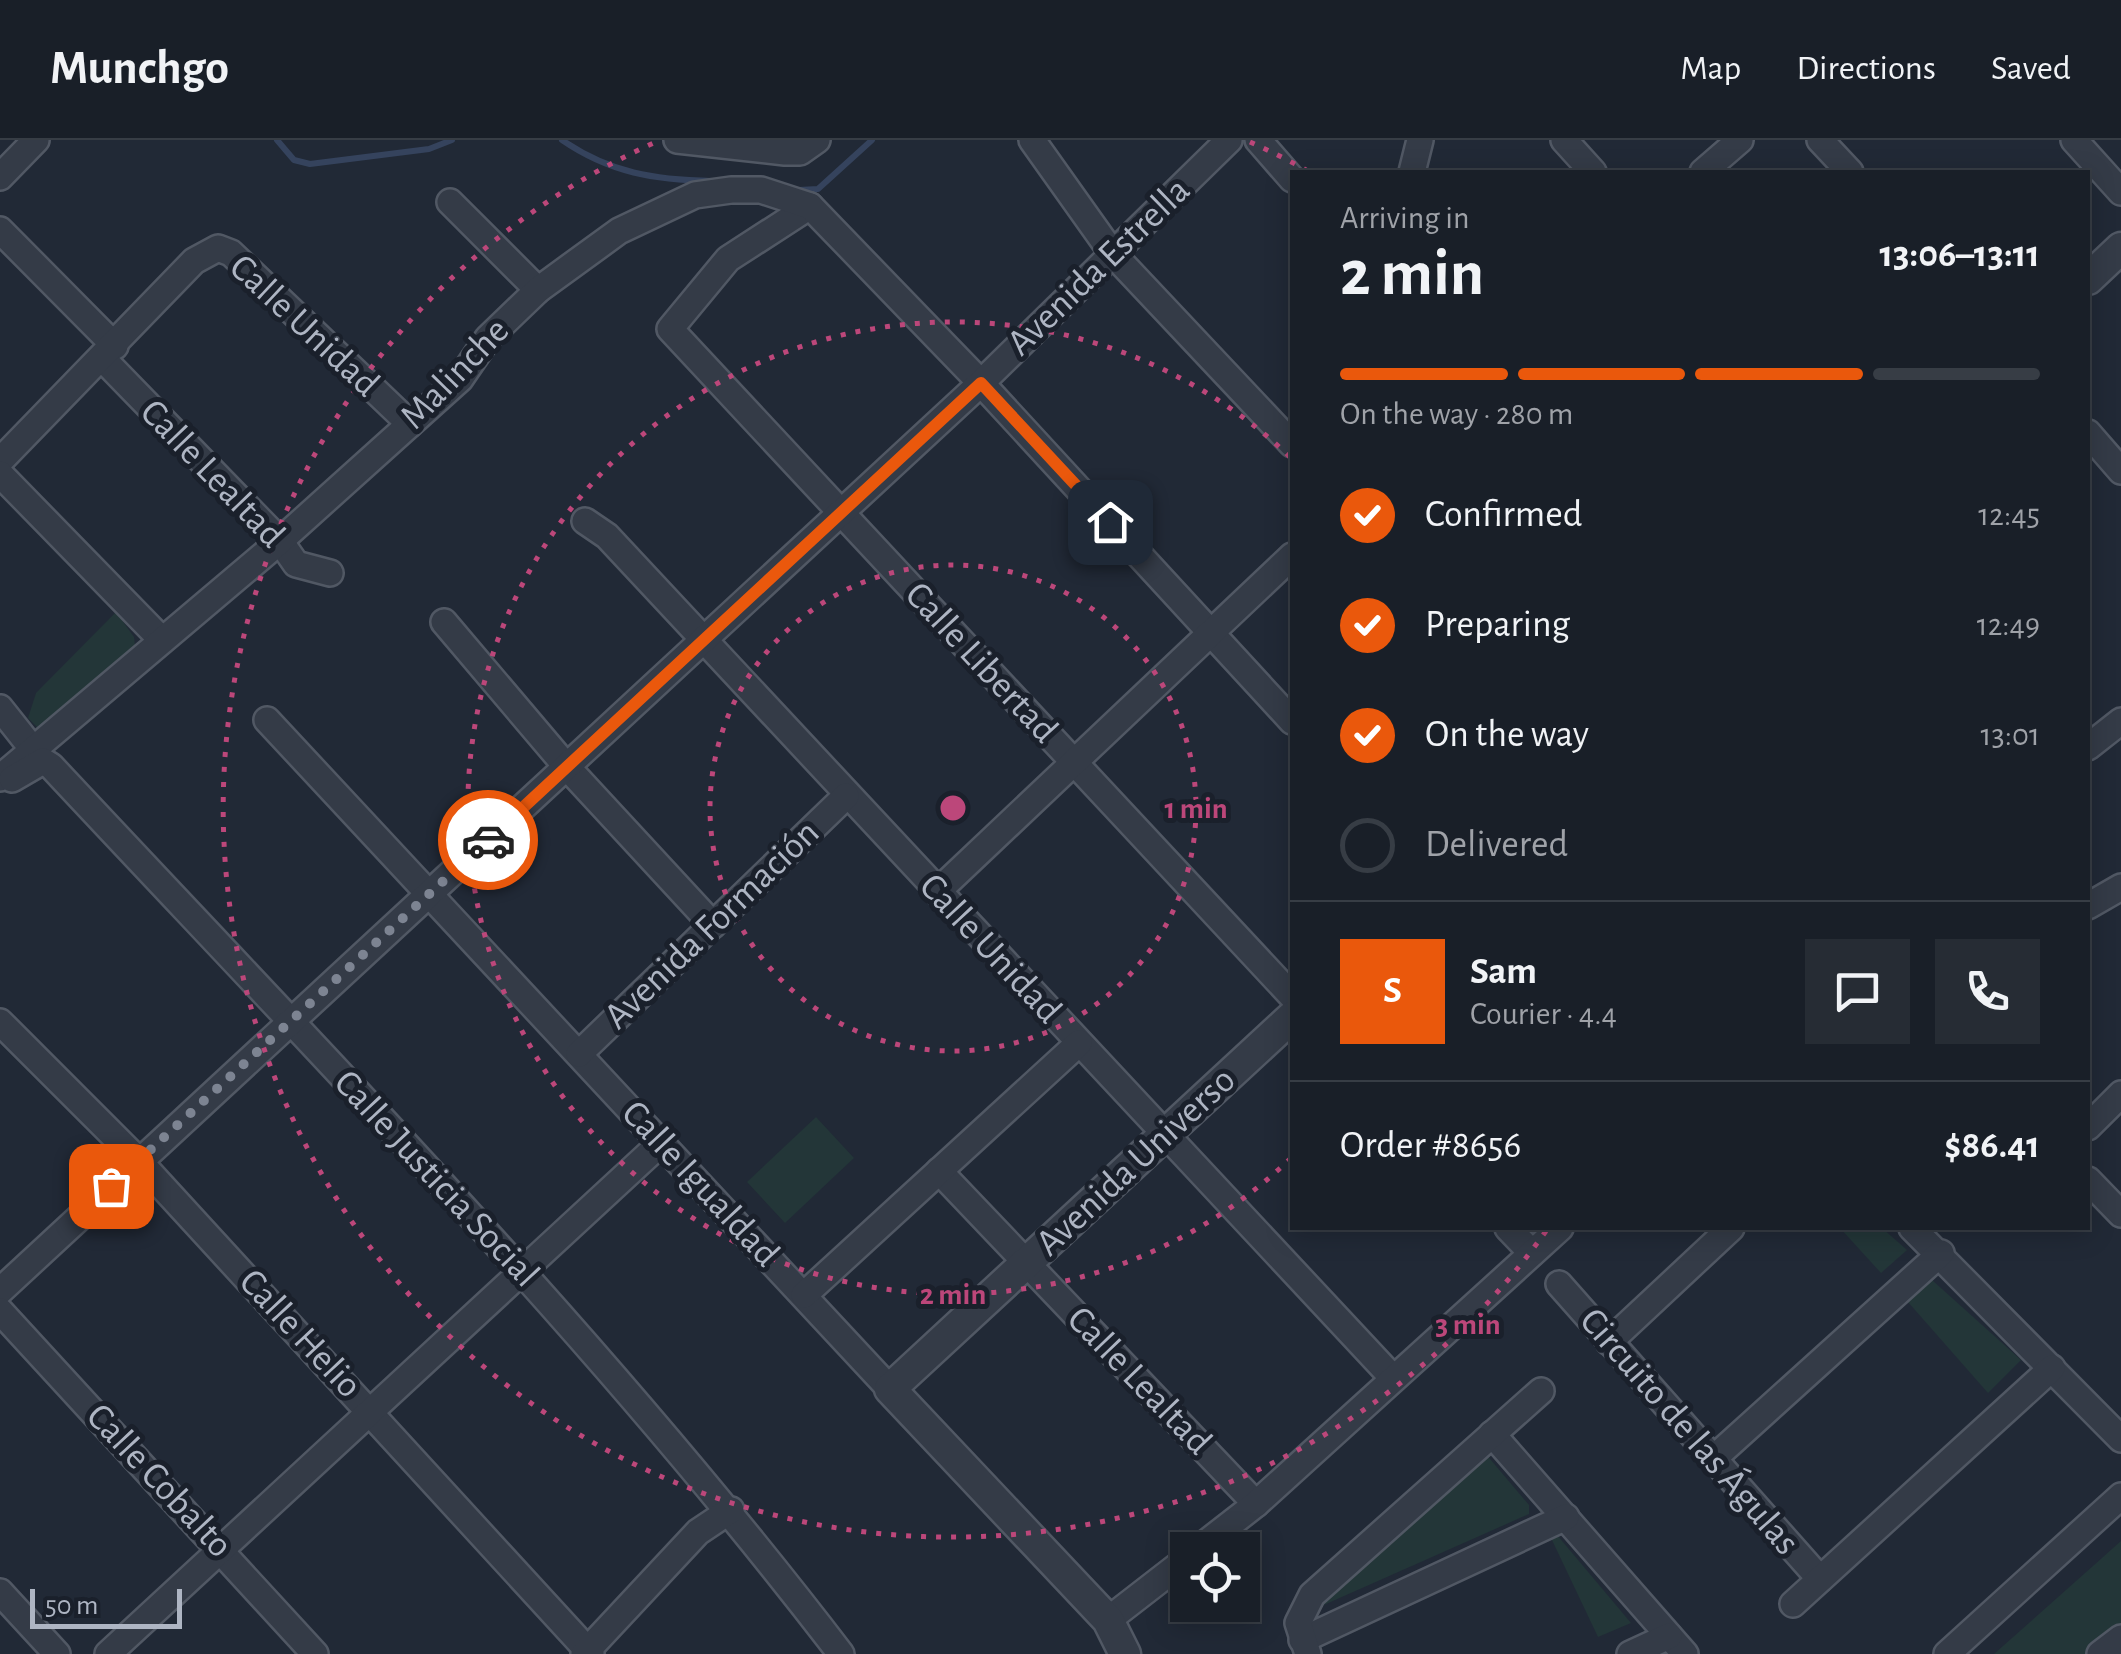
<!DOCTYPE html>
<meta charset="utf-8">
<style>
:root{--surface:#191f28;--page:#262c34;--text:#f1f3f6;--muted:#9fa2a8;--line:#373d45;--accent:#ea580c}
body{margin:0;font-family:"Alegreya Sans",sans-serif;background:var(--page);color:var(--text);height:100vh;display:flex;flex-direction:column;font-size:38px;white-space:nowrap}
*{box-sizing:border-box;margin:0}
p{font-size:32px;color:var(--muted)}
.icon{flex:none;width:55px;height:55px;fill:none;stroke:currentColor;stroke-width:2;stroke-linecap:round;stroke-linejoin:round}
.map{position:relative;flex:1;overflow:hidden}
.panel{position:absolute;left:1290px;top:30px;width:800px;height:1060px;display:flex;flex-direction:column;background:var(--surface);border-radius:0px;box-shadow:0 5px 25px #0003,0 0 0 2px var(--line)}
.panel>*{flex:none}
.controls{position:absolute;left:1170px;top:1392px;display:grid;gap:20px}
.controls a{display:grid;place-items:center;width:90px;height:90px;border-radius:0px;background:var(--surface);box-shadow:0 5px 25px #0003,0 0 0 2px var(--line);font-size:50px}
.scale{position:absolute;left:30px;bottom:25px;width:152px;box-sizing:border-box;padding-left:10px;border:5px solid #aeb5c3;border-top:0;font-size:28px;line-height:35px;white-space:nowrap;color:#aeb5c3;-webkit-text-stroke:8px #1a202b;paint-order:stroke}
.pin{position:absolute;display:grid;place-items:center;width:85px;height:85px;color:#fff;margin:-42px;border-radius:20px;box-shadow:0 5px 15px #0006}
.courier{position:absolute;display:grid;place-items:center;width:100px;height:100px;margin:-50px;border:8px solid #ea580c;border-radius:50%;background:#fff;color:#222;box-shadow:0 2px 12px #0007}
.summary em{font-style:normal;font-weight:700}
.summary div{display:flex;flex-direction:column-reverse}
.summary{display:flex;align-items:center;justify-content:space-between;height:170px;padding:0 50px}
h1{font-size:65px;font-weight:700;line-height:75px}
.bar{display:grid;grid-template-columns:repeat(4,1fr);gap:15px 10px;align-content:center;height:120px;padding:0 50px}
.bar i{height:12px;border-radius:8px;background:var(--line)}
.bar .selected{background:var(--accent)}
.bar p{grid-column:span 4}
.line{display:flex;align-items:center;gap:25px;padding:0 50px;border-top:2px solid var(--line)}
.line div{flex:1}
.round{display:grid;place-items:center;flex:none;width:105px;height:105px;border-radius:0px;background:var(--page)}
ol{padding:0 50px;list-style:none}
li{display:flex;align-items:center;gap:30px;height:110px}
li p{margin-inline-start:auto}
li .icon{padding:10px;border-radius:50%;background:var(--accent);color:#fff;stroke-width:4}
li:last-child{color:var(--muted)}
li i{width:55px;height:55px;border:5px solid var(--line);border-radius:50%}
header{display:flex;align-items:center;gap:60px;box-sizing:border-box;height:140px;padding:0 50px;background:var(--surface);border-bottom:2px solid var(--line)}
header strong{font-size:48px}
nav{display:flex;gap:55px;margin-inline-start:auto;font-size:35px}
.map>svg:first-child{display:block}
.green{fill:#233638}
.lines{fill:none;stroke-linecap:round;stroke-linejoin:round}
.stream{stroke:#35435d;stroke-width:6}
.minor-casing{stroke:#515864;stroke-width:30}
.tertiary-casing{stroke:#515864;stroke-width:35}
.minor{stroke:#343b47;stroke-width:25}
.tertiary{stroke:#343b47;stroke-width:30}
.done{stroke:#7d8492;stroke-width:10;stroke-dasharray:0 18}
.route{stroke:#ea580c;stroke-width:12}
.ring{fill:none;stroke:#bc477a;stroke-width:5;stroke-dasharray:5 10}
.labels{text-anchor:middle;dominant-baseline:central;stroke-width:10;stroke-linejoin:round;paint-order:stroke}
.street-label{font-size:38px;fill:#aeb5c3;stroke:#1a202b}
.centre{fill:#bc477a;stroke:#1a202b;stroke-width:5}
.ring-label{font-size:30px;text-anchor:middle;font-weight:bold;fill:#bc477a;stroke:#1a202b;stroke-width:10;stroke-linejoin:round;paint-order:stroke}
</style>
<header>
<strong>Munchgo</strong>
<nav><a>Map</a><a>Directions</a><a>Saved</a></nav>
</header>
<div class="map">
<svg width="2121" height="1514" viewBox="0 0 2121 1514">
<rect width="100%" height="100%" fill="#212936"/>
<g class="green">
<polygon points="116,472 134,497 136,514 43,593 28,578 36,553"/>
<polygon points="816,977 854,1018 785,1083 747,1042"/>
<polygon points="1840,1088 1882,1088 1907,1110 1881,1133"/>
<polygon points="1932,1140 2021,1220 1988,1253 1908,1162"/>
<polygon points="1485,1313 1529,1365 1529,1374 1317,1468 1319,1460"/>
<polygon points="1557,1395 1631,1483 1598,1497 1551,1398"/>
<polygon points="2121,1401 2121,1502 2105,1514 1994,1514"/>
</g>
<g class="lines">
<g class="stream">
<polyline points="277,0 294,20 310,24 429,9 452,0"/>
<path d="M562 0C610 33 655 40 712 41"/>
<polyline points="799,50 818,49 872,0"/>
</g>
<g class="minor-casing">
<g id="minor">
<polyline points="677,0 785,12 800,12 817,0"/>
<polyline points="1032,0 1113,114 1292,304"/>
<polyline points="1258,0 1292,39"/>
<polyline points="1564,0 1593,32"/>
<polyline points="1820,0 1850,32"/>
<polyline points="2074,0 2121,52"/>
<polyline points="1412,32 1420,0"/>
<polyline points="1703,32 1740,0"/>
<polyline points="0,37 36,0"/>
<polyline points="450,62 538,150"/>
<polyline points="810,66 728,119 670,189 1292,856"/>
<polyline points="0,90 115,206"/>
<polyline points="103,219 280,401 296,424 330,433"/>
<polyline points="2088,293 2121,331"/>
<polyline points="0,321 194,121 218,108 231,113 410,284"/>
<polyline points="0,334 162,500"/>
<polyline points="585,381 607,396 1393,1238"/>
<polyline points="444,482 566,626 713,785"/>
<polyline points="0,568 31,607"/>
<polyline points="267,580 890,1249"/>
<polyline points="2088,607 2121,581"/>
<polyline points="0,638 280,401 460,239 488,198 538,150 619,91 695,55 731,50 761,50 810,66 981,243 1292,581"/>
<path d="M12 639 43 621 51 626C322 916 600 1199 841 1514"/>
<polyline points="937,752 1292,416"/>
<polyline points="2088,766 2121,747"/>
<polyline points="0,882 138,1020 591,1514"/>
<polyline points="579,914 846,656"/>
<polyline points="2088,987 2121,954"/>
<polyline points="939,1031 1256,1364"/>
<polyline points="2088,1040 2121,1074"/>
<polyline points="1508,1088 1532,1113"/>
<polyline points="1912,1088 2121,1299"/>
<polyline points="1559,1144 1820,1439"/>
<polyline points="0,1151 981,243 1229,0"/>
<polyline points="804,1155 1079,903"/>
<polyline points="0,1171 315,1514"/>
<polyline points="1609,1202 1731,1088"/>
<polyline points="1492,1294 1685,1514"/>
<polyline points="1713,1319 1941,1113"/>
<polyline points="1197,1410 1256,1364 1560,1088"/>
<polyline points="0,1452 57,1514"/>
<polyline points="1793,1464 2052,1228"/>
<polyline points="1108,1480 1188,1418"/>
<polyline points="1302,1500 1566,1377"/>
<polyline points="108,1514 662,1002"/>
<polyline points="584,1514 698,1392 731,1370"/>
<polyline points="1308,1514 1298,1483 1312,1455 1541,1251"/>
<polyline points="1630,1514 1669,1496"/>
<polyline points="1947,1514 2121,1356"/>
<polyline points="2100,1514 2121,1498"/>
</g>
</g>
<g class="tertiary-casing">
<g id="tertiary">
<polyline points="2088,139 2121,108"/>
<polyline points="1125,1514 1108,1480 890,1249 1292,877"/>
</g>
</g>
<use href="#minor" class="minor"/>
<use href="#tertiary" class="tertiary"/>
</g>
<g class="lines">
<polyline class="done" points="111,1046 488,700"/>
<polyline class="route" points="488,700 981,243 1110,382"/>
</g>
<g class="ring">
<circle cx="953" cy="668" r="243"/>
<path d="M1291 1018A486 486 0 1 1 1291 318"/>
<path d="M1546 1091A729 729 0 1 1 656 2M1250 2A729 729 0 0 1 1306 30"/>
</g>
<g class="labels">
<g class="street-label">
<text transform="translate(1099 127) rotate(-44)">Avenida Estrella</text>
<text transform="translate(304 186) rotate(43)">Calle Unidad</text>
<text transform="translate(455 234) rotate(-46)">Malinche</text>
<text transform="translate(212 334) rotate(46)">Calle Lealtad</text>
<text transform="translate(981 523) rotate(47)">Calle Libertad</text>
<text transform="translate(712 785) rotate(-44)">Avenida Formación</text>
<text transform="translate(990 809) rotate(47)">Calle Unidad</text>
<text transform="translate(1136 1022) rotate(-43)">Avenida Universo</text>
<text transform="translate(436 1039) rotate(47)">Calle Justicia Social</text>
<text transform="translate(700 1044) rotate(47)">Calle Igualdad</text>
<text transform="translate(300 1194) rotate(47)">Calle Helio</text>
<text transform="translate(1139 1241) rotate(46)">Calle Lealtad</text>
<text transform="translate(1689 1292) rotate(49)">Circuito de las Águlas</text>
<text transform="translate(159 1341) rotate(47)">Calle Cobalto</text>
</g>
</g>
<circle cx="953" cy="668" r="15" class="centre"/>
<g class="ring-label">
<text x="1196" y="678">1 min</text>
<text x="953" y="1164">2 min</text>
<text x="1468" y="1194">3 min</text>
</g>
</svg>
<div class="controls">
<a><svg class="icon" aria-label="locate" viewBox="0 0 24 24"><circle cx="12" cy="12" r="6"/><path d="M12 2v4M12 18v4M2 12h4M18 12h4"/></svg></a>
</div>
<div class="scale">50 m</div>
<div class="pin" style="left:111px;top:1046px;background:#ea580c"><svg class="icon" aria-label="bag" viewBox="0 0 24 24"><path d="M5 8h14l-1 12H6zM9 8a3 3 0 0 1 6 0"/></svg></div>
<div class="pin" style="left:1110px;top:382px;background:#1f2937"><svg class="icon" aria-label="home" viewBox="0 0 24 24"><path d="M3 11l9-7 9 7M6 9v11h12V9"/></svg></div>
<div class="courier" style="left:488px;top:700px"><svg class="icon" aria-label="car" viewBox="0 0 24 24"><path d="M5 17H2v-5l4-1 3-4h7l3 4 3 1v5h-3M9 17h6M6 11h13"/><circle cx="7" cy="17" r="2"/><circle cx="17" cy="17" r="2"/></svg></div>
<section class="panel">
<div class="summary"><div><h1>2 min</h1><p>Arriving in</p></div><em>13:06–13:11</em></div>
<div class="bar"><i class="selected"></i><i class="selected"></i><i class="selected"></i><i></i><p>On the way · 280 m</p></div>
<ol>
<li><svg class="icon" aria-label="check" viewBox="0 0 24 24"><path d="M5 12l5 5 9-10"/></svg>Confirmed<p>12:45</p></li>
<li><svg class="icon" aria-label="check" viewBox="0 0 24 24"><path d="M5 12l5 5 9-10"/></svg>Preparing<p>12:49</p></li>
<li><svg class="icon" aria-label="check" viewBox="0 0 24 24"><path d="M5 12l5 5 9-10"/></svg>On the way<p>13:01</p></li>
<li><i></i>Delivered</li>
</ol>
<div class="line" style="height:180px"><b class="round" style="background:var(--accent);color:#fff">S</b><div><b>Sam</b><p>Courier · 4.4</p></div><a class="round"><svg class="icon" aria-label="chat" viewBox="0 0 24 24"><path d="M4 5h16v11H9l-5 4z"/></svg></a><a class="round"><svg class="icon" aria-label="phone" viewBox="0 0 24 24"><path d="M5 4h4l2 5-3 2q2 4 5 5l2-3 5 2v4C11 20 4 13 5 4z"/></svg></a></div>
<div class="line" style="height:130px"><div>Order #8656</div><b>$86.41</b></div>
</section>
</div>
